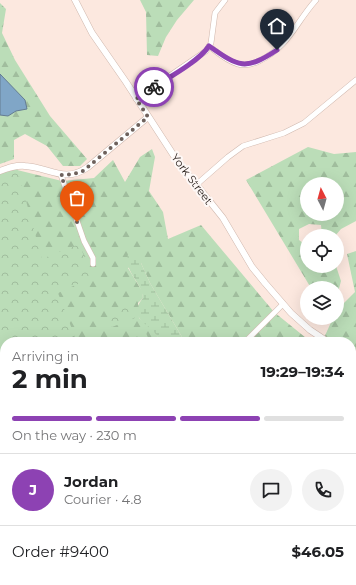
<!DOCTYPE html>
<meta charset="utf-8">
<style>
:root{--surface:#fff;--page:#f2f2f2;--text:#202124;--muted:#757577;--line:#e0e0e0;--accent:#8d42b3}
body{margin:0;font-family:Montserrat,sans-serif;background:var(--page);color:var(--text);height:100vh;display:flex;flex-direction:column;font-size:15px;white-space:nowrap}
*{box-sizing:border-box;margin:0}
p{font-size:13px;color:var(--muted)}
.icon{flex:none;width:22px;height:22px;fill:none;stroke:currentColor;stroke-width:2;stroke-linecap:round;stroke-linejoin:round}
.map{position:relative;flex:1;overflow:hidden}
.panel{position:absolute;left:0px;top:337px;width:356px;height:248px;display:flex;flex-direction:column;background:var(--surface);border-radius:16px 16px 0 0;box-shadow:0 4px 16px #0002}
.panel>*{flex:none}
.needle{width:26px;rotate:354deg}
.buttons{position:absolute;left:300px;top:177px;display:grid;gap:8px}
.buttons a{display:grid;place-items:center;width:44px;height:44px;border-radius:50%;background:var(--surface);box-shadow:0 4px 16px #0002;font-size:20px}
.pin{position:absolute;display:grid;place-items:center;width:34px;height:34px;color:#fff;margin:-41px -17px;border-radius:50% 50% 50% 0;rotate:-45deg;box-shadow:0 0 4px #0007}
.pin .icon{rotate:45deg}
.courier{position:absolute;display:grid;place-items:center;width:40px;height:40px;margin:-20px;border:3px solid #8d42b3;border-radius:50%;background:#fff;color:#222;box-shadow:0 1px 5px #0007}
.headline em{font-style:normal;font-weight:700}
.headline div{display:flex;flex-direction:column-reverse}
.headline{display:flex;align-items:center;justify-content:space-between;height:68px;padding:0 12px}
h1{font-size:26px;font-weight:700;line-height:30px}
.bar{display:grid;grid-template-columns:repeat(4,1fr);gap:6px 4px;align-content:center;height:48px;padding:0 12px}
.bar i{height:5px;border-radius:3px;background:var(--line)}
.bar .active{background:var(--accent)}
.bar p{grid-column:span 4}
.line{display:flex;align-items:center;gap:10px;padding:0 12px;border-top:1px solid var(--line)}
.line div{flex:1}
.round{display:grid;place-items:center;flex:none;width:42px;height:42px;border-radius:21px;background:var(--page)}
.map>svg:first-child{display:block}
.forest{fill:url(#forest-firs);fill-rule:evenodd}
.wetland{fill:url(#wetland-marsh)}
.park{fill:url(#park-crowns)}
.water{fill:#80a6c7;stroke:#647c92}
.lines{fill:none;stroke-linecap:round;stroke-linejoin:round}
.minor-casing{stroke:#d0b8ae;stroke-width:6}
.tertiary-casing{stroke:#d0b8ae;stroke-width:7}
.minor{stroke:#fff;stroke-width:5}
.tertiary{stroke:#fff;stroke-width:6}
.done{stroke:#6e615c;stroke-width:4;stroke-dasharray:0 7.2}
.route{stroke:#8d42b3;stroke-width:5}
.labels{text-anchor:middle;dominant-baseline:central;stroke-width:4;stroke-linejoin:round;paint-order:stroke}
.street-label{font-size:11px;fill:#221915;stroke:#fef8f6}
</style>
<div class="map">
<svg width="356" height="585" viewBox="0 0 356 585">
<defs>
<pattern id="forest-firs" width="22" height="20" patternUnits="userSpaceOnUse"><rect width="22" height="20" fill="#bbddb8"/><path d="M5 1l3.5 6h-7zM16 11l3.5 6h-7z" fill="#a0bd9d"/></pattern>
<pattern id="wetland-marsh" width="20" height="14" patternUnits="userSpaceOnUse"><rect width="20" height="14" fill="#bbddb8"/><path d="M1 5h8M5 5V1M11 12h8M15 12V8" fill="none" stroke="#a0bd9d"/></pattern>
<pattern id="park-crowns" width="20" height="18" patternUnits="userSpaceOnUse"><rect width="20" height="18" fill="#bbddb8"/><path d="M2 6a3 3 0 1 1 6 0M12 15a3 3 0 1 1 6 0" fill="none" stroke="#a0bd9d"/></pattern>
</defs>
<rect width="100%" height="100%" fill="#fce8df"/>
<g class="forest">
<polygon points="140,0 194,0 177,20 166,37 158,56 147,55 146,12"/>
<polygon points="0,3 6,9 2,33 15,60 50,116 87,159 80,166 63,166 47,146 25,134 14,140 14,159 0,164"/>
<path d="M308 147 334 154 356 152V221L341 229 335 236H322L321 225 309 224 299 229V240L307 246V266H336L341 281 337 296V288H311L246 180ZM307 184H337V214H307Z"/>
<path d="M152 149 155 157 149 191 163 212 168 239 201 225 274 312 311 342H185L150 283 141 263 128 268 142 291 143 298 138 303 139 318C146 324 158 332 160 342H5V477L0 482V176L13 169 62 181 94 178 113 160 125 182 140 157Z"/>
<polygon points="356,251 356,354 351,352 351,342 328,342 323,340 333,318 337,318 337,310 355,292 347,254"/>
<polygon points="351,362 356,363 356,462 351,465"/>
<polygon points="351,496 356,498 356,512 351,510"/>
<polygon points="354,541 356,544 356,585 354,585 351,571 351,545"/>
<polygon points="115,580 151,580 152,585 120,585"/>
<polygon points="236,580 325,580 327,585 220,585 227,582"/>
</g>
<g class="wetland">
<path d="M128 254 135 257 141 263 150 283 185 342H160C156 324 124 321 143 298 141 280 124 273 128 254Z"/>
<polygon points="0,409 5,411 5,454 0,452"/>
<polygon points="151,580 236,580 227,582 220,585 152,585"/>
</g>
<g class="park">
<polygon points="17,168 42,259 79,244 93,277 58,293 77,342 5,342 5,374 0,364 0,169"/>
<polygon points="130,305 135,318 112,327 107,313"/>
<polygon points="146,333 150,342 123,342"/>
<polygon points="5,401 5,424 0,422 0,404"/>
<polygon points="0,444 5,447 5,473 0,470"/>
</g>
<g class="water">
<polygon points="0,74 25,100 27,109 16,111 8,116 0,115"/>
<polygon points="26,580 78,580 80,585 27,585"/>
</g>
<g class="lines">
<g class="minor-casing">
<g id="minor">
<path d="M209 46C218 53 227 61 238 64 246 66 253 64 259 61 290 46 295 23 316 0"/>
<polyline points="136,99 206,51 211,43 215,13 225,0"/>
<polyline points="61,175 84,241 93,258 93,264"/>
<polyline points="196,185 228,157 243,146 284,133 304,123 356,80"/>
<polyline points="246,341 283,304"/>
<polyline points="0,493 5,486"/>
<polyline points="0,501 5,500"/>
</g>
</g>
<g class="tertiary-casing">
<g id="tertiary">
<polyline points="75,0 92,33 126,82 176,159 223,218 252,267 265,283 291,313 310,330 328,342"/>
<path d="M0 171C8 168 16 165 25 166 48 167 65 184 88 167L148 117"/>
<polyline points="351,352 356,354"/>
</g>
</g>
<use href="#minor" class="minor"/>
<use href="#tertiary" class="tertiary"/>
</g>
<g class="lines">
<polyline class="done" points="77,222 61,175 74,174 83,171 148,117 136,99 154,87"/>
<path class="route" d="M154 87C170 77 199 61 209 46 239 67 245 71 277 50"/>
</g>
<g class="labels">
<g class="street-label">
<text transform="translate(192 179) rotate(53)">York Street</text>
</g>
</g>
</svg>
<div class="buttons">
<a><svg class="needle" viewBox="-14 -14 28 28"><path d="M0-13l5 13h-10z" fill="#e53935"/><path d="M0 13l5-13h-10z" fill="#757577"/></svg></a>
<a><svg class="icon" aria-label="locate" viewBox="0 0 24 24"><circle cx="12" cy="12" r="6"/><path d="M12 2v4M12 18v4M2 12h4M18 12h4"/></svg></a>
<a><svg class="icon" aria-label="layers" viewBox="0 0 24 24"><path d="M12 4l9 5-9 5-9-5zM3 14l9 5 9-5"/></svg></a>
</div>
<div class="pin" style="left:77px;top:222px;background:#ea580c"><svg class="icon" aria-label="bag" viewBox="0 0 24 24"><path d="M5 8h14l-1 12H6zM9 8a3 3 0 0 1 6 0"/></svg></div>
<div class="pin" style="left:277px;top:50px;background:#1f2937"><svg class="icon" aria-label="home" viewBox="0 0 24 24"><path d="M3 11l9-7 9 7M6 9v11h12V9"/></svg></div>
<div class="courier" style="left:154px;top:87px"><svg class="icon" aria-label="bike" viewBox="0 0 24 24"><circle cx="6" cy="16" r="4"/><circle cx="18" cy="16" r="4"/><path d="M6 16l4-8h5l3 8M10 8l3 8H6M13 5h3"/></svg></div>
<section class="panel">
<div class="headline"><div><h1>2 min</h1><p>Arriving in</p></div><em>19:29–19:34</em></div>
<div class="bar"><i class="active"></i><i class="active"></i><i class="active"></i><i></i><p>On the way · 230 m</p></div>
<div class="line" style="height:72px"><b class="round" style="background:var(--accent);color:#fff">J</b><div><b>Jordan</b><p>Courier · 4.8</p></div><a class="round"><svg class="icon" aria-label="chat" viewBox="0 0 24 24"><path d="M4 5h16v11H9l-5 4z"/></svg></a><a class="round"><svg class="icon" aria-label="phone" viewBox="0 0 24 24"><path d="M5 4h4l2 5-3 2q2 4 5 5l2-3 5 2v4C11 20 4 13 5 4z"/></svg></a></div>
<div class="line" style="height:52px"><div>Order #9400</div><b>$46.05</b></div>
</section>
</div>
